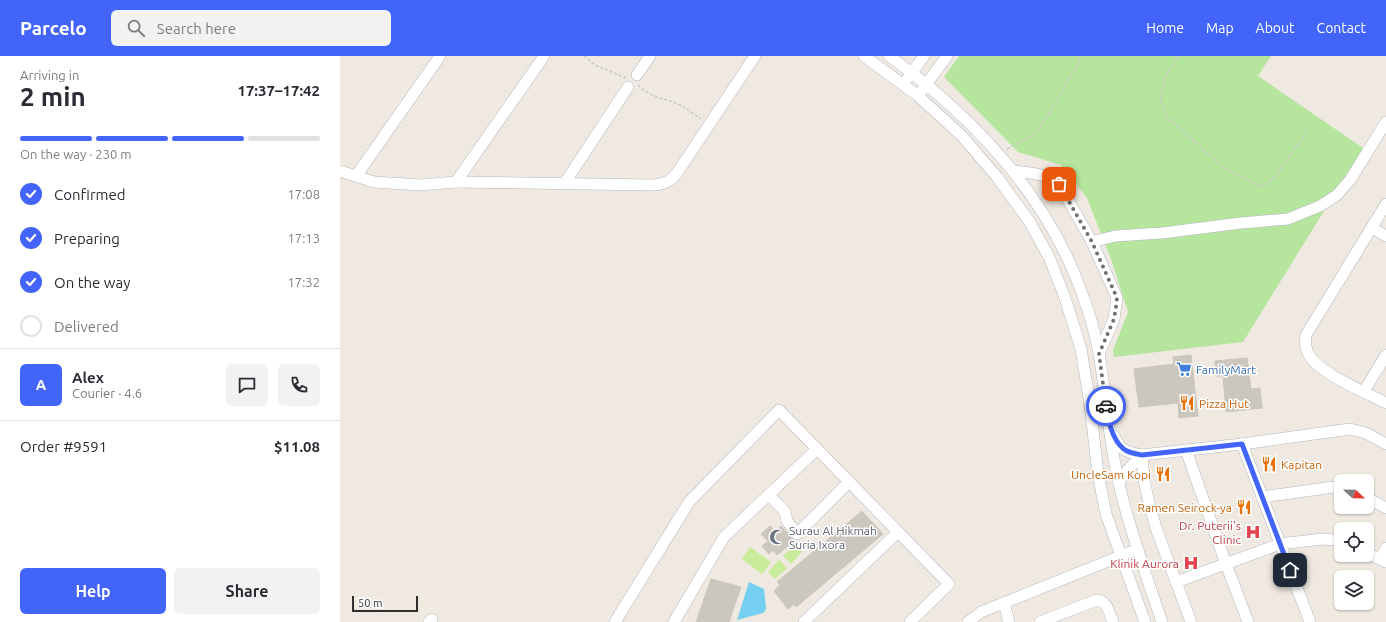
<!DOCTYPE html>
<meta charset="utf-8">
<style>
:root{--surface:#fff;--page:#f2f2f3;--text:#2b2b33;--muted:#7c7c81;--line:#e1e1e2;--accent:#4264fb}
body{margin:0;font-family:Ubuntu,sans-serif;background:var(--page);color:var(--text);height:100vh;display:flex;flex-direction:column;font-size:15px;white-space:nowrap}
*{box-sizing:border-box;margin:0}
p{font-size:13px;color:var(--muted)}
.icon{flex:none;width:22px;height:22px;fill:none;stroke:currentColor;stroke-width:2;stroke-linecap:round;stroke-linejoin:round}
.map{position:relative;flex:1;overflow:hidden}
.side{display:flex;flex-direction:column;background:var(--surface);width:340px}
.side>*{flex:none}
.needle{width:26px;rotate:112deg}
.controls{position:absolute;left:994px;top:418px;display:grid;gap:8px}
.controls a{display:grid;place-items:center;width:40px;height:40px;border-radius:6px;background:var(--surface);box-shadow:0 1px 3px #0004;font-size:20px}
.scale{position:absolute;left:12px;bottom:10px;width:66px;box-sizing:border-box;padding-left:4px;border:2px solid #2e2e2e;border-top:0;font-size:11px;line-height:14px;white-space:nowrap;color:#2e2e2e;-webkit-text-stroke:3px #fff;paint-order:stroke}
.pin{position:absolute;display:grid;place-items:center;width:34px;height:34px;color:#fff;margin:-17px;border-radius:8px;box-shadow:0 2px 6px #0006}
.courier{position:absolute;display:grid;place-items:center;width:40px;height:40px;margin:-20px;border:3px solid #4264fb;border-radius:50%;background:#fff;color:#222;box-shadow:0 1px 5px #0007}
.overview em{font-style:normal;font-weight:700}
.overview div{display:flex;flex-direction:column-reverse}
.overview{display:flex;align-items:center;justify-content:space-between;height:68px;padding:0 20px}
h1{font-size:26px;font-weight:700;line-height:30px}
.bar{display:grid;grid-template-columns:repeat(4,1fr);gap:6px 4px;align-content:center;height:48px;padding:0 20px}
.bar i{height:5px;border-radius:3px;background:var(--line)}
.bar .active{background:var(--accent)}
.bar p{grid-column:span 4}
.line{display:flex;align-items:center;gap:10px;padding:0 20px;border-top:1px solid var(--line)}
.line div{flex:1}
.round{display:grid;place-items:center;flex:none;width:42px;height:42px;border-radius:6px;background:var(--page)}
ol{padding:0 20px;list-style:none}
li{display:flex;align-items:center;gap:12px;height:44px}
li p{margin-inline-start:auto}
li .icon{padding:4px;border-radius:50%;background:var(--accent);color:#fff;stroke-width:4}
li:last-child{color:var(--muted)}
li i{width:22px;height:22px;border:2px solid var(--line);border-radius:50%}
.button{display:flex;gap:8px;margin-top:auto;padding:8px 20px}
.button a{flex:1;height:46px;border-radius:6px;background:var(--accent);color:#fff;font-size:16px;font-weight:700;line-height:46px;text-align:center}
.button a+a{background:var(--page);color:var(--text)}
header{display:flex;align-items:center;gap:24px;box-sizing:border-box;height:56px;padding:0 20px;background:var(--accent);color:#fff}
header strong{font-size:19px}
nav{display:flex;gap:22px;margin-inline-start:auto;font-size:14px}
.search{width:280px;height:36px;background:var(--page);display:flex;align-items:center;gap:10px;box-sizing:border-box;padding:0 14px;border-radius:6px;color:var(--muted);font-size:15px}
main{display:flex;flex:1;min-height:0}
.map>svg:first-child{display:block}
.green{fill:#b6e59e}
.pitch{fill:#c9ec9a}
.water{fill:#75cff0}
.building{fill:#cbc7bf;stroke:#cbc5ba}
.lines{fill:none;stroke-linecap:round;stroke-linejoin:round}
.minor-casing{stroke:#b4b7c1;stroke-width:12}
.path{stroke:#c9c9c9;stroke-width:1.5;stroke-dasharray:3 2;stroke-linecap:butt}
.minor{stroke:#fff;stroke-width:11}
.done{stroke:#726f6d;stroke-width:4;stroke-dasharray:0 7.2}
.route{stroke:#4264fb;stroke-width:5}
.labels{text-anchor:middle;dominant-baseline:central;stroke-width:3;stroke-linejoin:round;paint-order:stroke}
.shop-label{font-size:12px;fill:#366cbe;stroke:#fff;text-anchor:start}
.food-label{font-size:12px;fill:#c56008;stroke:#fff;text-anchor:start}
.health-label{font-size:12px;fill:#be3a42;stroke:#fff;text-anchor:end}
.worship-label{font-size:12px;fill:#5b616d;stroke:#fff;text-anchor:start}
</style>
<header>
<strong>Parcelo</strong>
<div class="search"><svg class="icon" aria-label="search" viewBox="0 0 24 24"><circle cx="10" cy="10" r="6"/><path d="M15 15l6 6"/></svg>Search here</div>
<nav><a>Home</a><a>Map</a><a>About</a><a>Contact</a></nav>
</header>
<main>
<section class="side">
<div class="overview"><div><h1>2 min</h1><p>Arriving in</p></div><em>17:37–17:42</em></div>
<div class="bar"><i class="active"></i><i class="active"></i><i class="active"></i><i></i><p>On the way · 230 m</p></div>
<ol>
<li><svg class="icon" aria-label="check" viewBox="0 0 24 24"><path d="M5 12l5 5 9-10"/></svg>Confirmed<p>17:08</p></li>
<li><svg class="icon" aria-label="check" viewBox="0 0 24 24"><path d="M5 12l5 5 9-10"/></svg>Preparing<p>17:13</p></li>
<li><svg class="icon" aria-label="check" viewBox="0 0 24 24"><path d="M5 12l5 5 9-10"/></svg>On the way<p>17:32</p></li>
<li><i></i>Delivered</li>
</ol>
<div class="line" style="height:72px"><b class="round" style="background:var(--accent);color:#fff">A</b><div><b>Alex</b><p>Courier · 4.6</p></div><a class="round"><svg class="icon" aria-label="chat" viewBox="0 0 24 24"><path d="M4 5h16v11H9l-5 4z"/></svg></a><a class="round"><svg class="icon" aria-label="phone" viewBox="0 0 24 24"><path d="M5 4h4l2 5-3 2q2 4 5 5l2-3 5 2v4C11 20 4 13 5 4z"/></svg></a></div>
<div class="line" style="height:52px"><div>Order #9591</div><b>$11.08</b></div>
<div class="button"><a>Help</a><a>Share</a></div>
</section>
<div class="map">
<svg width="1046" height="566" viewBox="0 0 1046 566">
<rect width="100%" height="100%" fill="#efe9e1"/>
<polygon class="green" points="619,0 931,0 918,20 1023,92 903,286 774,301 773,294 788,256 771,203 747,142 721,109 678,96 604,21"/>
<g class="pitch">
<polygon points="455,489 462,496 451,508 443,500"/>
<polygon points="410,491 431,506 422,518 402,503"/>
<polygon points="439,504 447,512 435,523 428,516"/>
</g>
<polygon class="water" points="409,526 424,533 426,553 423,557 397,564"/>
<g class="building">
<polygon points="851,299 858,360 839,362 838,347 799,351 794,313 834,308 833,301"/>
<polygon points="907,302 911,333 920,332 922,352 886,356 883,320 876,320 875,305"/>
<polygon points="522,455 543,478 456,551 454,548 448,553 434,535 440,529 437,526"/>
<polygon points="430,470 435,476 441,470 454,485 437,499 433,494 429,498 422,490 428,485 421,478"/>
<polygon points="371,523 401,531 389,566 356,566"/>
</g>
<g class="lines">
<g class="minor-casing">
<g id="minor">
<polyline points="524,0 577,39 622,80 657,121 689,165 709,201 724,239 741,293 750,348 758,418 766,458 805,566"/>
<path d="M549 0C634 61 710 142 744 243 750 259 755 277 758 293 761 306 762 319 764 332 768 365 772 399 780 432 791 478 807 522 822 566"/>
<polyline points="297,19 310,0"/>
<polyline points="568,22 584,0"/>
<polyline points="582,34 607,0"/>
<polyline points="0,115 34,126 80,129 116,126 204,0"/>
<path d="M673 115C690 117 705 117 719 128L752 186 777 242 774 263 759 298"/>
<polyline points="16,120 100,0"/>
<path d="M116 126 313 129C324 128 330 126 337 117L415 0"/>
<polyline points="224,128 288,31"/>
<path d="M1046 148 966 279C965 286 965 291 968 297 976 316 1027 337 1046 347"/>
<polyline points="1032,172 1046,180"/>
<polyline points="752,186 775,180 822,177 901,167 948,163 980,150 997,139 1010,124 1046,66"/>
<polyline points="1024,335 1046,299"/>
<path d="M774 380C781 395 786 396 802 399L902 388 1010 373 1026 377 1046 388"/>
<polyline points="902,388 970,566"/>
<polyline points="846,394 886,508 908,566"/>
<polyline points="802,399 804,424 809,447 816,472 851,566"/>
<polyline points="779,427 783,419 802,399"/>
<polyline points="429,439 445,456 447,465 457,478 509,426"/>
<polyline points="922,441 1001,430"/>
<polyline points="1027,442 1046,452"/>
<polyline points="1027,497 1046,506"/>
<polyline points="1040,503 1046,492"/>
<polyline points="836,526 940,488 982,483 995,484 1001,486"/>
<polyline points="664,547 669,566"/>
<polyline points="89,566 92,563"/>
<polyline points="275,566 349,446 439,354 609,528 570,566"/>
<polyline points="334,566 384,481 477,393"/>
<polyline points="464,566 558,476"/>
<polyline points="628,566 641,556 798,493"/>
<path d="M700 566 757 544C768 545 769 557 773 566"/>
</g>
</g>
<g class="path">
<polyline points="244,0 255,9 286,22"/>
<polyline points="839,0 825,21 822,34 821,47 827,61 884,112 920,130 925,130 937,118 967,76"/>
<path d="M298 29C312 43 324 41 340 49 347 53 354 58 361 63"/>
<polyline points="667,93 693,79 705,64 737,10 740,0"/>
</g>
<use href="#minor" class="minor"/>
</g>
<g class="lines">
<polyline class="done" points="719,128 752,186 777,242 776,251 774,263 759,298 766,350"/>
<path class="route" d="M766 350C768 364 773 388 787 395 791 397 797 398 802 399L902 388 950 514"/>
</g>
<defs>
<g id="supermarket-bare" transform="scale(1.2)"><path d="M-6-5.5h2.5l.6 2H6L4.5 2H-2.5L-4.4-4H-6ZM-1.5 3.2a1.3 1.3 0 1 0 .1 0ZM3 3.2a1.3 1.3 0 1 0 .1 0Z" fill="#3f7fe0" stroke="#fff" stroke-width="2.5" paint-order="stroke"/></g>
<g id="restaurant-bare" transform="scale(1.2)"><path d="M-5-6h1v4h1v-4h1v4h1v-4h1v5L-1.5 .5V6h-2V.5L-5-1ZM5-6V6H3V1.5H1.5Q1.5-4 5-6Z" fill="#e8710a" stroke="#fff" stroke-width="2.5" paint-order="stroke"/></g>
<g id="hospital-bare" transform="scale(1.2)"><path d="M-5-5h3v3.5h4V-5h3V5h-3V1.5h-4V5h-3Z" fill="#e0444e" stroke="#fff" stroke-width="2.5" paint-order="stroke"/></g>
<g id="mosque-bare" transform="scale(1.2)"><path d="M3.5-4.9A6 6 0 1 0 3.5 4.9A5 5 0 1 1 3.5-4.9Z" fill="#6b7280" stroke="#fff" stroke-width="2.5" paint-order="stroke"/></g>
</defs>
<g fill-rule="evenodd">
<use href="#supermarket-bare" x="844" y="313"/>
<use href="#restaurant-bare" x="847" y="347"/>
<use href="#restaurant-bare" x="929" y="408"/>
<use href="#restaurant-bare" x="823" y="418"/>
<use href="#restaurant-bare" x="904" y="451"/>
<use href="#hospital-bare" x="913" y="476"/>
<use href="#mosque-bare" x="437" y="481"/>
<use href="#hospital-bare" x="851" y="507"/>
</g>
<g class="labels">
<g class="shop-label">
<text x="856" y="313">FamilyMart</text>
</g>
<g class="food-label">
<text x="859" y="347">Pizza Hut</text>
<text x="941" y="408">Kapitan</text>
<text x="811" y="418" text-anchor="end">UncleSam Kopi</text>
<text x="892" y="451" text-anchor="end">Ramen Seirock-ya</text>
</g>
<g class="health-label">
<text x="901" y="469">Dr. Puterii's<tspan x="901" dy="14">Clinic</tspan></text>
<text x="839" y="507">Klinik Aurora</text>
</g>
<g class="worship-label">
<text x="449" y="474">Surau Al Hikmah<tspan x="449" dy="14">Suria Ixora</tspan></text>
</g>
</g>
</svg>
<div class="controls">
<a><svg class="needle" viewBox="-14 -14 28 28"><path d="M0-13l5 13h-10z" fill="#e53935"/><path d="M0 13l5-13h-10z" fill="#7c7c81"/></svg></a>
<a><svg class="icon" aria-label="locate" viewBox="0 0 24 24"><circle cx="12" cy="12" r="6"/><path d="M12 2v4M12 18v4M2 12h4M18 12h4"/></svg></a>
<a><svg class="icon" aria-label="layers" viewBox="0 0 24 24"><path d="M12 4l9 5-9 5-9-5zM3 14l9 5 9-5"/></svg></a>
</div>
<div class="scale">50 m</div>
<div class="pin" style="left:719px;top:128px;background:#ea580c"><svg class="icon" aria-label="bag" viewBox="0 0 24 24"><path d="M5 8h14l-1 12H6zM9 8a3 3 0 0 1 6 0"/></svg></div>
<div class="pin" style="left:950px;top:514px;background:#1f2937"><svg class="icon" aria-label="home" viewBox="0 0 24 24"><path d="M3 11l9-7 9 7M6 9v11h12V9"/></svg></div>
<div class="courier" style="left:766px;top:350px"><svg class="icon" aria-label="car" viewBox="0 0 24 24"><path d="M5 17H2v-5l4-1 3-4h7l3 4 3 1v5h-3M9 17h6M6 11h13"/><circle cx="7" cy="17" r="2"/><circle cx="17" cy="17" r="2"/></svg></div>
</div>
</main>
